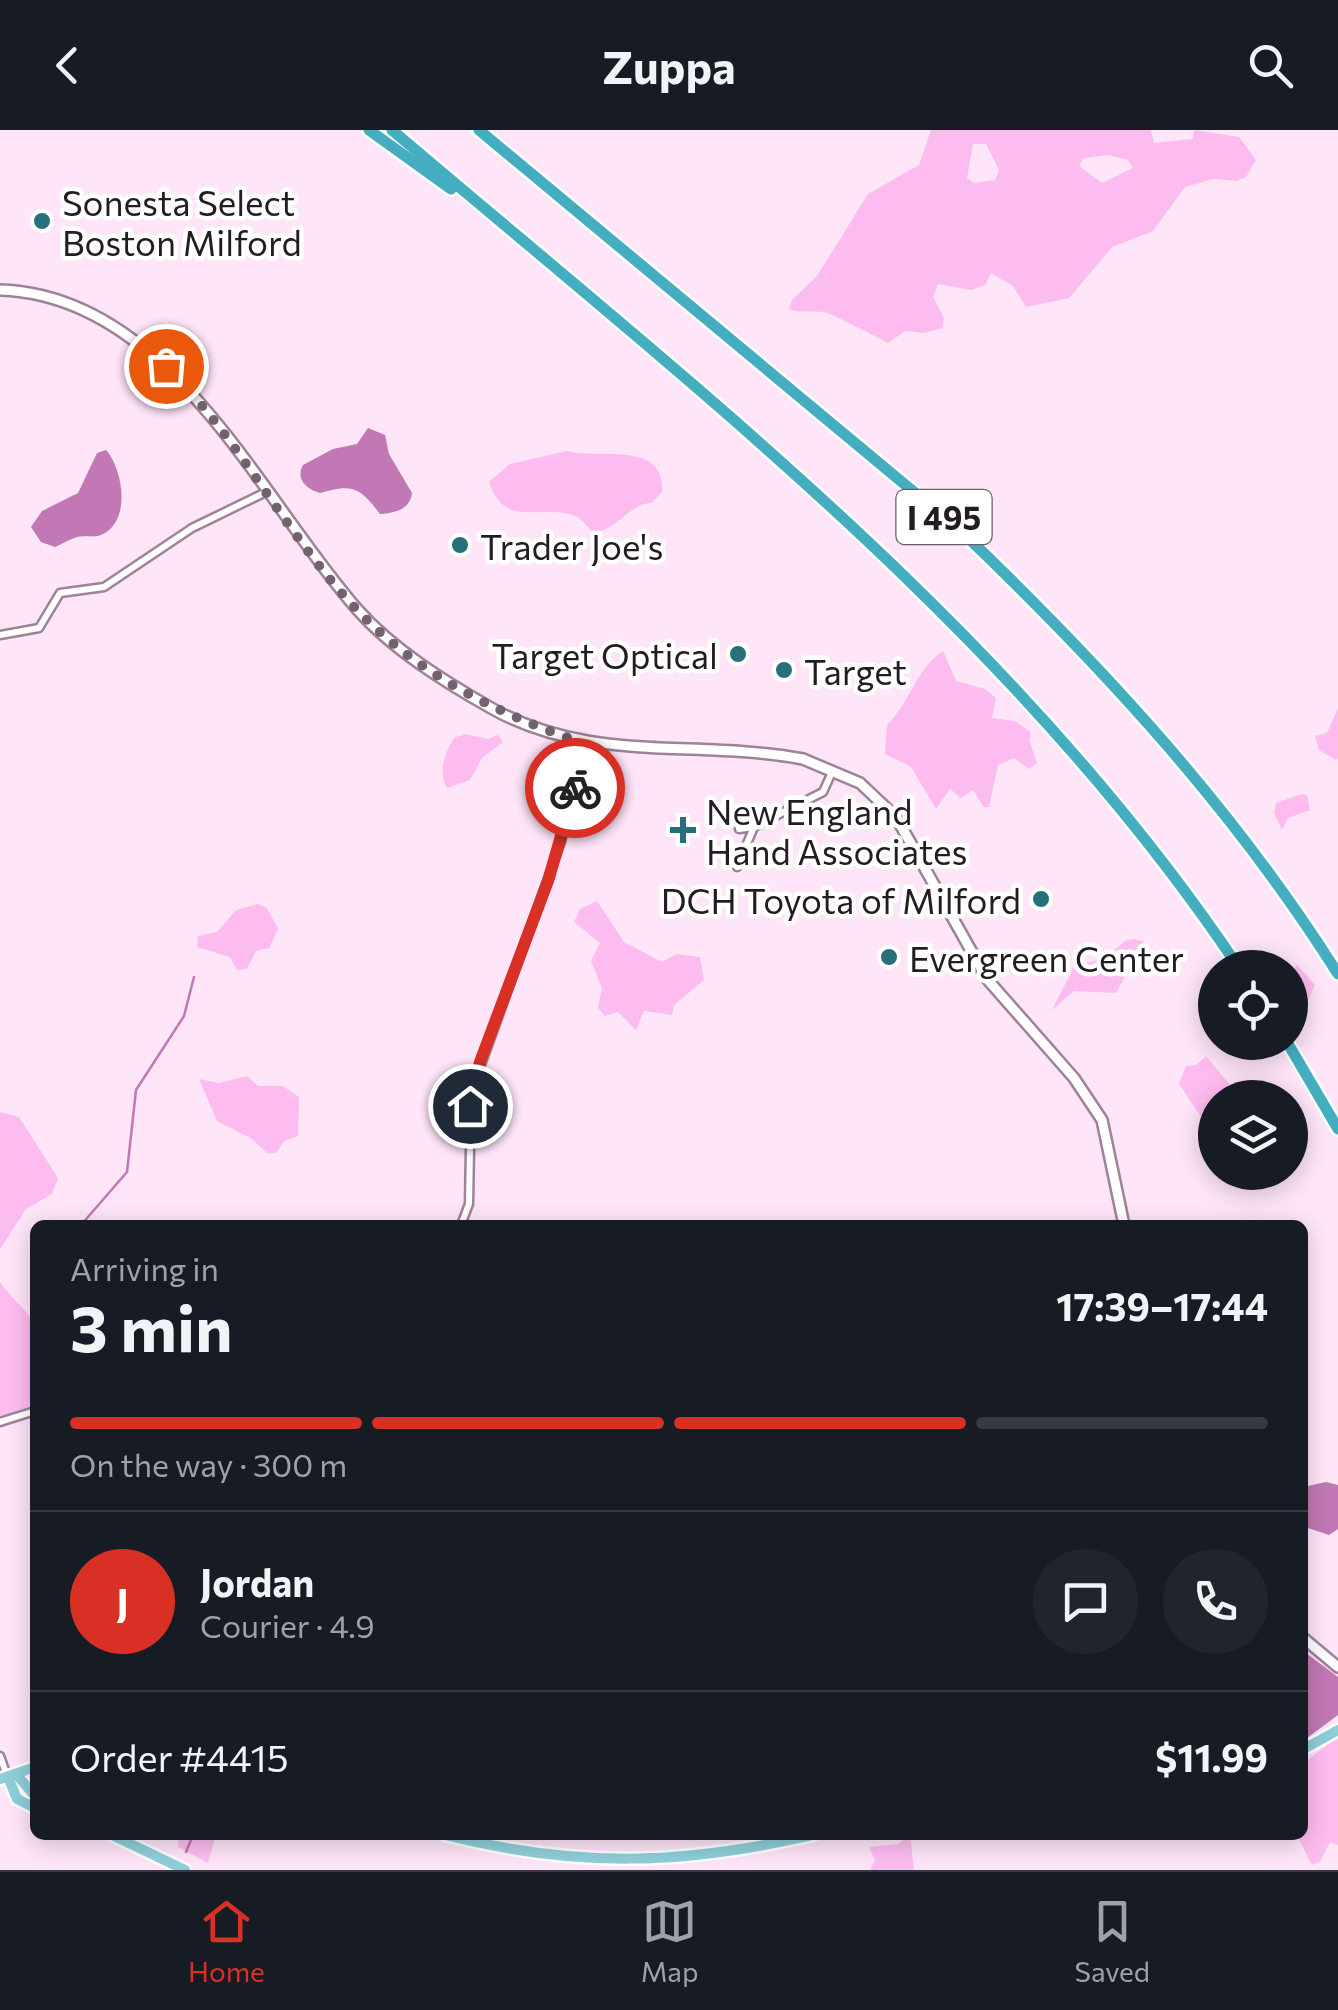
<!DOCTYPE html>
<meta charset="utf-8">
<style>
:root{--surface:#171b24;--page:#20242c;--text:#f1f3f6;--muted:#9ea1a6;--line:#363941;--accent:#d93025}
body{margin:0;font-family:Commissioner,sans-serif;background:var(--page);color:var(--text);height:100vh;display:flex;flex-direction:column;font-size:38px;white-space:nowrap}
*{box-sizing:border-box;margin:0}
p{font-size:32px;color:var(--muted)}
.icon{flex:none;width:55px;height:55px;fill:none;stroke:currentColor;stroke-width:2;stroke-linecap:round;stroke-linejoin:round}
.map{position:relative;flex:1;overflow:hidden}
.details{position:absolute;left:30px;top:1090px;width:1278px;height:620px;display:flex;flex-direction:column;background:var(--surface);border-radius:15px;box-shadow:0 5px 25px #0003}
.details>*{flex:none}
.tools{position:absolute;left:1198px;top:820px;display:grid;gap:20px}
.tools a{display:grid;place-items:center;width:110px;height:110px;border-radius:50%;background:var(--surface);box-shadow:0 5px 25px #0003;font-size:50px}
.pin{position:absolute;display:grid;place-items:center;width:85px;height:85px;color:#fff;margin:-42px;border:5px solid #fff;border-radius:50%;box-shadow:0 2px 10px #0007}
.courier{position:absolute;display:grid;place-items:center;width:100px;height:100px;margin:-50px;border:8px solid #d93025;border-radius:50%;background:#fff;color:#222;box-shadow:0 2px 12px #0007}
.head em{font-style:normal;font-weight:700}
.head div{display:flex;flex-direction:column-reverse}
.head{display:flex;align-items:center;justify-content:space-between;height:170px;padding:0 40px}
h1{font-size:65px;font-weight:700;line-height:75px}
.bar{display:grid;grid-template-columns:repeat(4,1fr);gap:15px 10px;align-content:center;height:120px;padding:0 40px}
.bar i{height:12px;border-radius:8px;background:var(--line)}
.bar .current{background:var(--accent)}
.bar p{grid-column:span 4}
.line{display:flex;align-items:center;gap:25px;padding:0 40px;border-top:2px solid var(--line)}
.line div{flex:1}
.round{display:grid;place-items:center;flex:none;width:105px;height:105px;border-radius:52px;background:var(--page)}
header{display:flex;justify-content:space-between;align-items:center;height:130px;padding:0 40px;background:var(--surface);font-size:45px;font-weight:700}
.tabs{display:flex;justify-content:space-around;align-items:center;height:140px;border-top:2px solid var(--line);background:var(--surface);font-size:28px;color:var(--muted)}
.tabs a{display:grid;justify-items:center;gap:5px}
.tabs .current{color:var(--accent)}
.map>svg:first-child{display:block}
.green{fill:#fdbcf0;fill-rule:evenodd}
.water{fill:#c178b4}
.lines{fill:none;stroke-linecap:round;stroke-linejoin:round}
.stream{stroke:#c178b4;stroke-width:2.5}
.minor-casing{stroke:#9e8298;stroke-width:11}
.secondary-casing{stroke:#9e8298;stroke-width:14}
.primary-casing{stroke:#fff;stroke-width:15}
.motorway-casing{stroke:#fff;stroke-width:16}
.minor{stroke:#fff;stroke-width:6}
.secondary{stroke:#fff;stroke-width:9}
.primary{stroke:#8fced9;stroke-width:10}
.motorway{stroke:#44aec0;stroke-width:11}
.done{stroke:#71626e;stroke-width:10;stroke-dasharray:0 18}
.route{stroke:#d93025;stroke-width:12}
.poi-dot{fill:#276f7b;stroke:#fff;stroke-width:4}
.labels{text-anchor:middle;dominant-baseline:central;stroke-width:9;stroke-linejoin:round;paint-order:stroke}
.shield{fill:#fff;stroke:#665f65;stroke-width:2.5}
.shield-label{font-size:32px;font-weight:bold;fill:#251b23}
.poi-label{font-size:35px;fill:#251b23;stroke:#fff;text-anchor:start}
</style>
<header><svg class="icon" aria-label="back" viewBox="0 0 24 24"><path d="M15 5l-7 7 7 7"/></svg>Zuppa<svg class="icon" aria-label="search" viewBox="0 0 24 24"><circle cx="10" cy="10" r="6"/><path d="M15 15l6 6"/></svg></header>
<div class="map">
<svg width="1338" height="1740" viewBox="0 0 1338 1740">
<rect width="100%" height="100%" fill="#fee5f8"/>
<g class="green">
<path d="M931 0H1151L1154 13 1193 9 1194 0 1239 7 1256 30 1246 47 1237 51 1213 49 1185 57 1153 101 1112 117 1069 168 1026 177 1013 156 991 143 986 154 972 160 938 154 933 167 944 188 943 198 924 203 905 201 888 213C869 203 850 193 830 184 817 179 802 184 789 179L792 170 817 146 868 64 919 35ZM973 14H986L999 40 995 50 974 53 967 48ZM1109 25 1128 30 1133 38 1102 53 1079 36 1084 28Z"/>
<path d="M567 321C595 330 665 309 662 361L652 373C629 373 618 400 593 403 588 397 582 389 575 386 544 373 504 400 489 352L510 334Z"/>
<path d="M943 521 956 551 985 559 996 568 992 588 1015 591 1031 602 1029 610 1037 633 1029 639 1014 628 998 635 989 677H984L973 660 961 668 950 659 936 679 911 637 885 624 887 595C911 572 914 541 943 521Z"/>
<polygon points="1338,578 1338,628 1336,630 1319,620 1315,606 1327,603"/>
<path d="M465 604 488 609 498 605 503 612 482 628 470 650 447 658C438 642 444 624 454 608Z"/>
<polygon points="1302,664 1307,665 1310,680 1288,688 1282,700 1274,683 1276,673"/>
<polygon points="597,771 624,812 662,832 676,824 700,827 704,850 674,875 672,885 644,881 636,900 618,882 605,886 598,878 602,858 591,831 600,813 574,792 580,779"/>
<polygon points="258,774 267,778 278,799 269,818 256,821 247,839 237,840 230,827 197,817 198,806 217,802 236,780"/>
<polygon points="1134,809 1144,812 1116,863 1074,861 1052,880 1074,837 1107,827 1125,811"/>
<polygon points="1297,835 1315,855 1303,882 1290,868 1290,846"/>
<polygon points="1206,926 1234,960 1215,968 1215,990 1201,987 1179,954 1186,936 1196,935"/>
<polygon points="247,946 258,956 283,956 299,967 298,1006 284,1011 276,1023 267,1023 252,1009 217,991 199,949 219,953"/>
<polygon points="0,982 19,987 58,1048 52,1064 26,1079 0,1119"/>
<path d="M0 1152C8 1165 26 1179 30 1188 41 1212 35 1248 35 1275L0 1287Z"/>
<polygon points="1338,1606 1338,1715 1330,1712 1320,1732 1312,1735 1297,1705 1302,1705 1303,1634"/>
<polygon points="179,1705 216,1705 208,1733 178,1717"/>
<polygon points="910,1705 914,1740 870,1740 875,1730 869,1717 898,1714"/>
</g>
<g class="water">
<path d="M368 298 385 305 389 324 412 363C410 380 394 383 380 384 359 356 352 354 320 363 307 359 295 350 303 335L333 319 357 314Z"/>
<path d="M106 320C123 339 132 392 101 405 93 408 85 405 77 407 70 409 62 414 55 417L41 412 31 397 42 381 78 363 97 323Z"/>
<polygon points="1326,1352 1338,1355 1338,1399 1329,1405 1302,1396 1303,1357"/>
<polygon points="1302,1520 1338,1547 1338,1585 1303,1611"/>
</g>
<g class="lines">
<g class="stream">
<polyline points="81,1095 127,1042 136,960 184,886 194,847"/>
<polyline points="186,1722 193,1705"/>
</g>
<g class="minor-casing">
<g id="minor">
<polyline points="0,505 39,498 60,463 104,457 192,398 268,361"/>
<polyline points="754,697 823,662 833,640"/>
<polyline points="737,737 754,697 739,699"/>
<polyline points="461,1095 469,1074 471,963 561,712 583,613"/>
<polyline points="0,1292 35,1281"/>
<polyline points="0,1626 7,1646"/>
</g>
</g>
<g class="secondary-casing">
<g id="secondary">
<path d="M0 160C170 165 260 369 357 479 392 519 445 552 491 578 589 634 697 609 803 629L860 653 896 687 987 849 1074 948 1102 990 1124 1095"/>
<polyline points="1302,1507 1338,1537"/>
</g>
</g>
<g class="primary-casing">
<g id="primary">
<polyline points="1302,1620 1338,1600"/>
<polyline points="16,1644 35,1666"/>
<polyline points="8,1647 17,1669 35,1678"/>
<polyline points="0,1649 35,1637"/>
<polyline points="112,1705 185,1740"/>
<path d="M445 1705C576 1738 682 1735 813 1705"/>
</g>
</g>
<g class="motorway-casing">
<g id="motorway">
<polyline points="369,0 451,59"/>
<path d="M392 0C695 258 1015 503 1239 838"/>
<path d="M479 0 962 402C1102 536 1234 679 1338 844"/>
<polyline points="1287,912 1338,999"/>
</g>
</g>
<use href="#minor" class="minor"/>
<use href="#secondary" class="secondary"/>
<use href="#primary" class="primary"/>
<use href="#motorway" class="motorway"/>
</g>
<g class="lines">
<path class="done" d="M166 236C241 310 287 408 360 483 422 547 501 585 583 613L575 658"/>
<polyline class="route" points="470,976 480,932 548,751 575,658"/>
</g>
<g class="poi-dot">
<circle cx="42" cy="91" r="10"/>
<circle cx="460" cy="415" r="10"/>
<circle cx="738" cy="524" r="10"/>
<circle cx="784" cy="540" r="10"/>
<path d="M678 685h10v10h10v10h-10v10h-10v-10h-10v-10h10z"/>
<circle cx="1041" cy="769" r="10"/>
<circle cx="889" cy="827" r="10"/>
</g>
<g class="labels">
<rect class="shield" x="896.5" y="360" width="95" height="54" rx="8"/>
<g class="shield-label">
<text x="944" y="387">I 495</text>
</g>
<g class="poi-label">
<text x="62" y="71">Sonesta Select<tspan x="62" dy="40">Boston Milford</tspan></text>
<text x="480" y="415">Trader Joe's</text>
<text x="718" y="524" text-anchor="end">Target Optical</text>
<text x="804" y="540">Target</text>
<text x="706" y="680">New England<tspan x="706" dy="40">Hand Associates</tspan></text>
<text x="1021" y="769" text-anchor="end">DCH Toyota of Milford</text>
<text x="909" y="827">Evergreen Center</text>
</g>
</g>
</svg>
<div class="tools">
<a><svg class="icon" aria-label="locate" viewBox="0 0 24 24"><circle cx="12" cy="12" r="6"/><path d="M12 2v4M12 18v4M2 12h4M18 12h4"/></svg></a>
<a><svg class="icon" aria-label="layers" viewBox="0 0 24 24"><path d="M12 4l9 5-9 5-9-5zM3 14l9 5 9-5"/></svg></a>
</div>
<div class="pin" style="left:166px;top:236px;background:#ea580c"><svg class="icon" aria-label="bag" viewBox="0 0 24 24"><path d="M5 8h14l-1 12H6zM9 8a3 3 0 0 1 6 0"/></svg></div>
<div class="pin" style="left:470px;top:976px;background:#1f2937"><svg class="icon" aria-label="home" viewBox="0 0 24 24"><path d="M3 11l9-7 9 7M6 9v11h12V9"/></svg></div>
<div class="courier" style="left:575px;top:658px"><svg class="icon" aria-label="bike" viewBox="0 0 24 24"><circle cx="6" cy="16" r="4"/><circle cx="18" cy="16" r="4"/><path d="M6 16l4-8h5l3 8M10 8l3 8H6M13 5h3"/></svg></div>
<section class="details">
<div class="head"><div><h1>3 min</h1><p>Arriving in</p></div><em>17:39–17:44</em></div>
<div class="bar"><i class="current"></i><i class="current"></i><i class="current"></i><i></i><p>On the way · 300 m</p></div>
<div class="line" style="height:180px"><b class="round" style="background:var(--accent);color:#fff">J</b><div><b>Jordan</b><p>Courier · 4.9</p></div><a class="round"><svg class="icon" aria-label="chat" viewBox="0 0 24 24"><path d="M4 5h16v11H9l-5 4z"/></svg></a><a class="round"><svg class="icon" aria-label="phone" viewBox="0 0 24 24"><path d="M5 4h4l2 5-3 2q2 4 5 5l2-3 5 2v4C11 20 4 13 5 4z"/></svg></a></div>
<div class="line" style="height:130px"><div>Order #4415</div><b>$11.99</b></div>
</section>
</div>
<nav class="tabs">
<a class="current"><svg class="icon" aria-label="home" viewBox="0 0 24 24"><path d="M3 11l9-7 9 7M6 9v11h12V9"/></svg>Home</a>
<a><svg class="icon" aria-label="map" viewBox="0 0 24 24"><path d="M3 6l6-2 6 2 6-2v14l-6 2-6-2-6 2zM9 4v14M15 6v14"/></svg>Map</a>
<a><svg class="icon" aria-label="saved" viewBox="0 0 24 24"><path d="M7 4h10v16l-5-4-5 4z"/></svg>Saved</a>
</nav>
